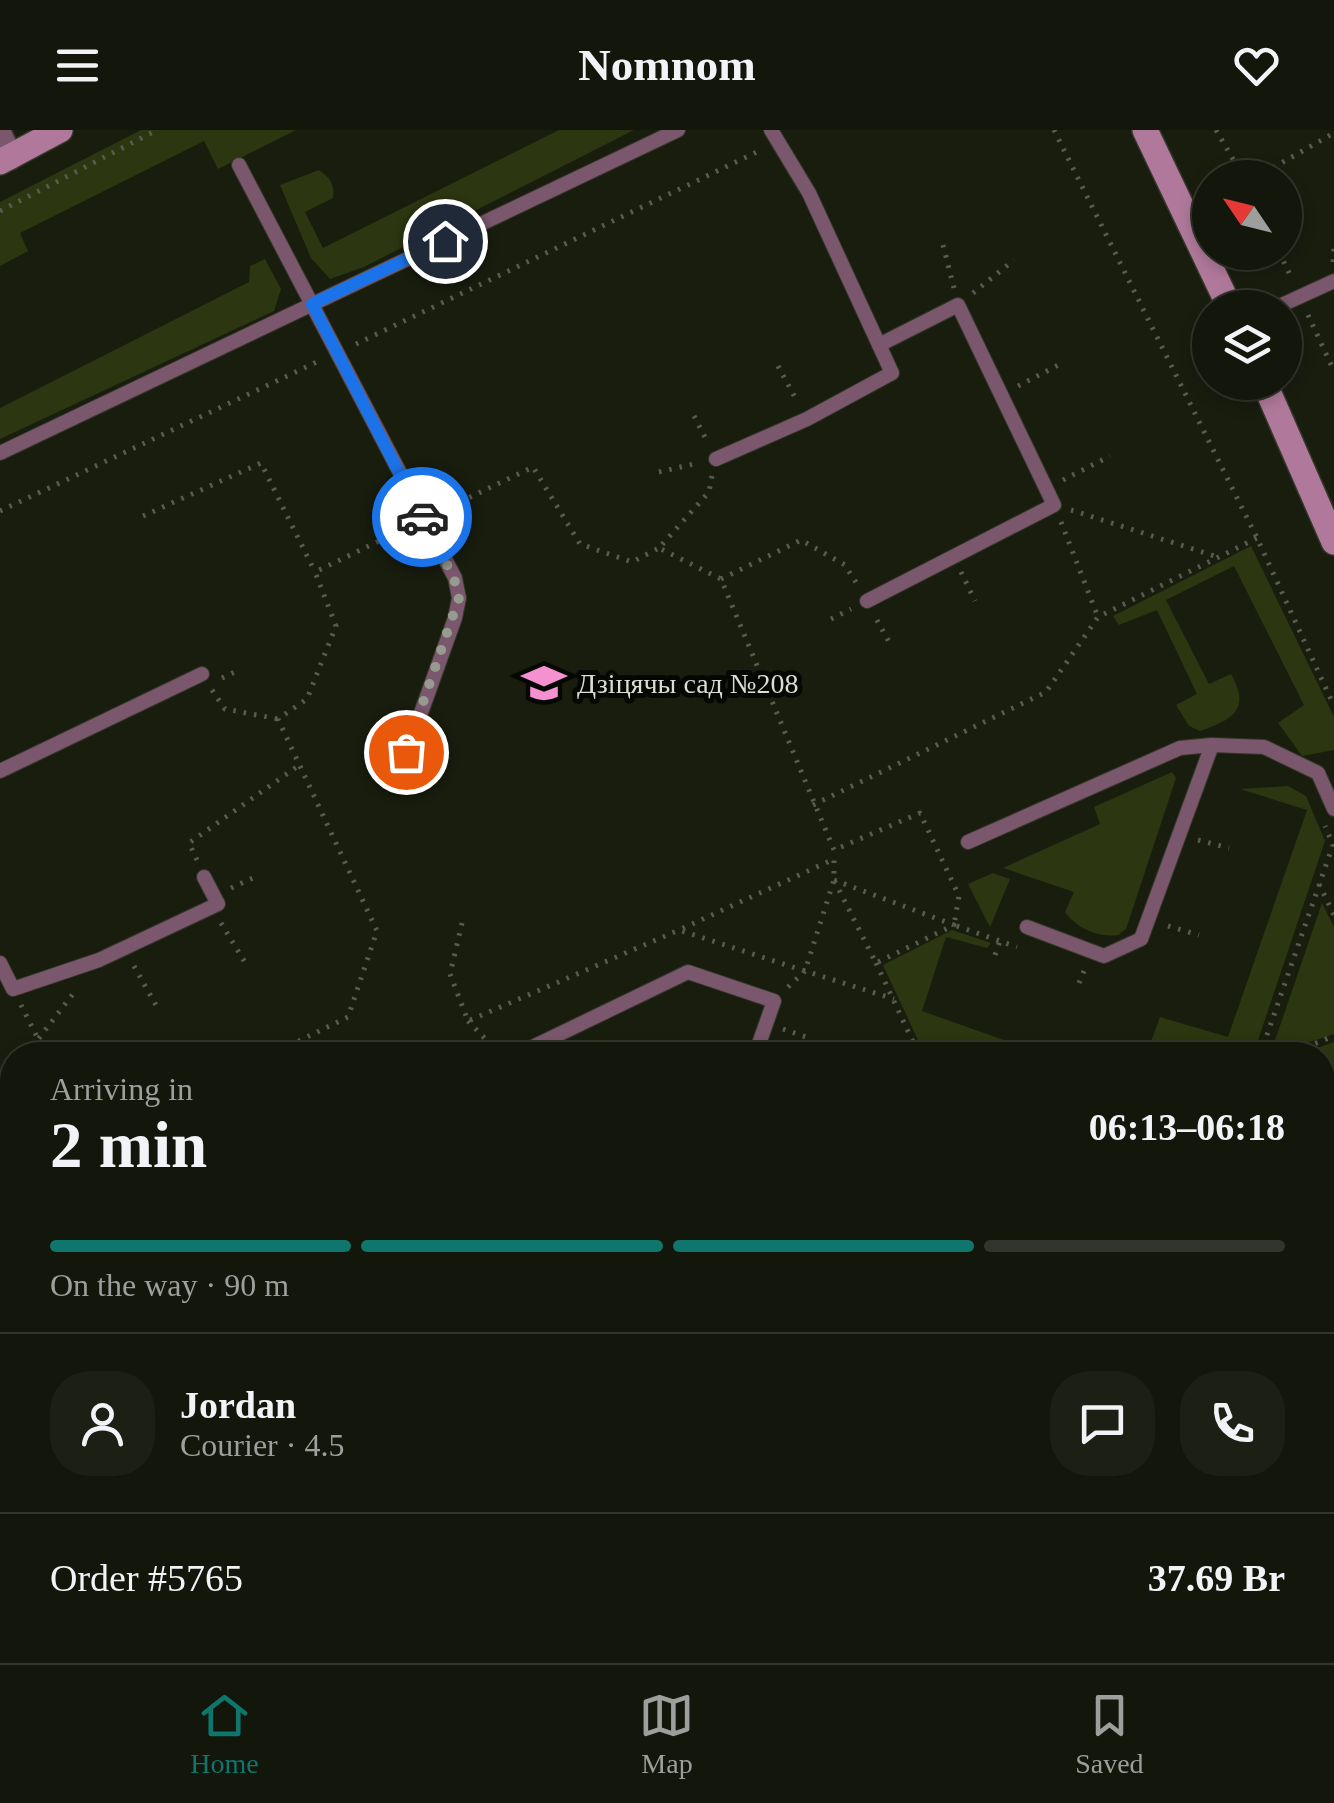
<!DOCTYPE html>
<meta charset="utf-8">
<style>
:root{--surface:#13160a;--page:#1c1f13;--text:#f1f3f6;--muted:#9d9f9c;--line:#32352b;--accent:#0f766e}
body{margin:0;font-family:Georgia,serif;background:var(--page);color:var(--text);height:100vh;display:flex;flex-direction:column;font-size:38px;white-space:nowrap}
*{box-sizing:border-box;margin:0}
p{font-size:32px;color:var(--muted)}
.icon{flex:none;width:55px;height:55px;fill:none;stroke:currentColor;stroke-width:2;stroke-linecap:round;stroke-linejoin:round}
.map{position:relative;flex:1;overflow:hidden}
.details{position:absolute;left:0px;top:912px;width:1335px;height:622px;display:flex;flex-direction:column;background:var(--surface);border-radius:40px 40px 0 0;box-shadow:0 5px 15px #0003,0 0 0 2px var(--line)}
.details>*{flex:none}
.needle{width:65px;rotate:305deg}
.buttons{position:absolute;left:1192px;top:30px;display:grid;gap:20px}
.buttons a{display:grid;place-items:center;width:110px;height:110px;border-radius:50%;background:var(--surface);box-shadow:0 5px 15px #0003,0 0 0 2px var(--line);font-size:50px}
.pin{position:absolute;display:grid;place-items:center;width:85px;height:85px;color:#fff;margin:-42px;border:5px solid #fff;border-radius:50%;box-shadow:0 2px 10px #0007}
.courier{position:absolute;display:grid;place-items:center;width:100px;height:100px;margin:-50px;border:8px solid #1a73e8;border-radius:50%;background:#fff;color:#222;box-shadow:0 2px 12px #0007}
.headline em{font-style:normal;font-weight:700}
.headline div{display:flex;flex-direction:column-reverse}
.headline{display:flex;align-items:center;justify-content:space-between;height:170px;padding:0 50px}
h1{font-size:65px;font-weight:700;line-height:75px}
.bar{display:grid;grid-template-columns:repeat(4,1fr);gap:15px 10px;align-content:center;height:120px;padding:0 50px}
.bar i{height:12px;border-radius:8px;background:var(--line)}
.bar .active{background:var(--accent)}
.bar p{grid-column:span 4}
.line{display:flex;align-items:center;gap:25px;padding:0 50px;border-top:2px solid var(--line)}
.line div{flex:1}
.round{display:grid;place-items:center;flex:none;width:105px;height:105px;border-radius:40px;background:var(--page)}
header{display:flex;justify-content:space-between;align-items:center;height:130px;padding:0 50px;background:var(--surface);font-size:45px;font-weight:700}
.tabs{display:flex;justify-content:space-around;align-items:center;height:140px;border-top:2px solid var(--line);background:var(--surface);font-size:28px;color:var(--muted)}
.tabs a{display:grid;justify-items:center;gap:5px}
.tabs .active{color:var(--accent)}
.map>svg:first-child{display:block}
.green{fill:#2c3610}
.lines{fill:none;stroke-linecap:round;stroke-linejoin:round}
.lane-casing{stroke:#34382a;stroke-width:16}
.street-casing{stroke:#34382a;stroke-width:28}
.secondary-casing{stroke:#34382a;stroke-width:28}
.path{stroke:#585b4e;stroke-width:5;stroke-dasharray:2.5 8;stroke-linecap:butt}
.lane{stroke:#7a576c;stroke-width:14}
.street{stroke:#7a576c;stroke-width:25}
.secondary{stroke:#b0799b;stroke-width:25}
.done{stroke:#979a8f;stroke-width:10;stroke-dasharray:0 18}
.route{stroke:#1a73e8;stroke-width:12}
.labels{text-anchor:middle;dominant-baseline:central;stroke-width:10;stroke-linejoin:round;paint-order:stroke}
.poi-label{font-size:28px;fill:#dbded4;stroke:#050703;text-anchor:start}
</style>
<header><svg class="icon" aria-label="menu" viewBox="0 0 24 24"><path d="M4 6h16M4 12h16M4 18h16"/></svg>Nomnom<svg class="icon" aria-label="heart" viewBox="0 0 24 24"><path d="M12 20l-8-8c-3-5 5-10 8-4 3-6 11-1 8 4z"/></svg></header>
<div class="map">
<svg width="1334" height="1533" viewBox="0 0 1334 1533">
<rect width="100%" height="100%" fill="#191d0e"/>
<g class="green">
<polygon points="141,0 296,0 218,39 204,11 20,103 28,121 0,136 0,72"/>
<path d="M559 0H634L364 137 330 149 311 128 280 55 319 40C330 48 335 54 333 68L305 82 323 118Z"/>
<polygon points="265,129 281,159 274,181 0,309 0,278 249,152 250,136"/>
<path d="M1251 416 1334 587V620L1302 626 1278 593 1304 575 1234 436 1166 470 1209 554 1231 544C1251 579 1233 590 1200 601L1189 596 1176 575 1197 564 1157 480 1119 495 1113 486Z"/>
<path d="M1172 642 1176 648 1126 799 1118 805C1099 808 1076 798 1065 782L1074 762 1003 738 1100 694 1094 677Z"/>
<polygon points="1288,656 1306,666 1325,711 1253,925 1146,925 1160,887 1228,907 1307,680 1240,659"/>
<polygon points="993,743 1010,749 990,797 968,754"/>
<polygon points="1322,773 1334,797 1334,904 1270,925"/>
<polygon points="952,800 991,813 987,818 946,807 922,881 1046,925 925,925 883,835"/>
<polygon points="1334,912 1334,984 1323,989 1322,925 1298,925"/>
</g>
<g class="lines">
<g class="lane-casing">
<g id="lane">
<polyline points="239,35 455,448 459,468 455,488 407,622"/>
<polyline points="1275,178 1334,151"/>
<polyline points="0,323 678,0"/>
<polyline points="716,329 807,289 892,243 809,63 771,0"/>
<polyline points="867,471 1054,375 958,175 879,215"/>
<polyline points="0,641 202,544"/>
<polyline points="968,712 1180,618 1212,615"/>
<polyline points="1027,797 1104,826 1141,809 1212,615 1264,617 1318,643 1334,679"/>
<polyline points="0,833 13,859 99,830 218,774 204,747"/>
<polyline points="516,925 688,842 774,871 755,925"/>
<polyline points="1322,1025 1334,1019"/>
<polyline points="0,1052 12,1077"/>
<polyline points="0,1172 12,1166"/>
<polyline points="1322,1373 1334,1368"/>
<polyline points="0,1463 12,1456"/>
<polyline points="1322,1471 1334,1466"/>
<polyline points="1044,1522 1049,1533"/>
<polyline points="1009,1533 1031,1522"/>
</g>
</g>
<g class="street-casing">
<polyline id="street" points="0,6 10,27"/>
</g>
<g class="secondary-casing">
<g id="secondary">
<polyline points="1145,0 1230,178"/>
<polyline points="0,32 60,0"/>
<polyline points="1264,252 1334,412"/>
<polyline points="1322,1079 1334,1075"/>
<polyline points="0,1328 12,1354"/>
<polyline points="94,1522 99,1533"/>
<polyline points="366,1533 388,1522"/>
</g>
</g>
<g class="path">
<polyline points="1054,0 1257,408 1334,576"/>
<polyline points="1216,0 1244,48"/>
<polyline points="1255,48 1334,3"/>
<polyline points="0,81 157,0"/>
<polyline points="943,115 954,158"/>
<polyline points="1279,122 1291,147"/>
<polyline points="1333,132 1334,119"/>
<polyline points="973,163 1014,130"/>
<polyline points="1308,185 1334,241"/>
<polyline points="356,214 761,20"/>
<polyline points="778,236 798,273"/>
<polyline points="1018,256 1064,232"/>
<polyline points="694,286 708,313"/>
<polyline points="659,342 698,333"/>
<polyline points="712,346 709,362 659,418 721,449 834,720 920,683 959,766 954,795 1017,817"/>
<polyline points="1063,350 1110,326"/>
<polyline points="1071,380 1218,427"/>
<polyline points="0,381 319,231"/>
<polyline points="441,381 533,337 580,414 632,432 659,418"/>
<polyline points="143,386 261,333 315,442"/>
<polyline points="1061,392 1098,487"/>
<polyline points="961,442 975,471"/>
<polyline points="721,449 801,410 845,435 857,454"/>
<polyline points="831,489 851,479"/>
<polyline points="877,490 889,512"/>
<polyline points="222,548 241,539"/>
<polyline points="212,560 225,579 278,589"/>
<polyline points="813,675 1046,562 1098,487 1257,408"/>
<polyline points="1198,710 1229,718"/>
<polyline points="197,730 189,713 298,636"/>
<polygon points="834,750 954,795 876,833"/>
<polyline points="1319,754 1334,785"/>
<polyline points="231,758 255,747"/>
<polyline points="221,793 246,834"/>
<polyline points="462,793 450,844 468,891 679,800 805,841 834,750 834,729 679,800"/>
<polyline points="1168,796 1199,805"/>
<polyline points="995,825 1000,811"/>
<polyline points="876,833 913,912 910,925"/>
<polyline points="134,836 157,877"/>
<polyline points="1079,853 1084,841"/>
<polyline points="788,857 805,841 894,869"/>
<polyline points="21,875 46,925"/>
<polyline points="468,891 497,921"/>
<polyline points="783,899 809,908"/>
<polyline points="914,914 920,925"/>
<polyline points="26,925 76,860"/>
<polyline points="270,925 348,887 377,801 278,589 307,569 336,496 315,442 408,397"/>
<polyline points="712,925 737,916"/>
<polyline points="1260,925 1333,715 1325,696"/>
<polyline points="1286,925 1334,906"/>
<polyline points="0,959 12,942"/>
<polyline points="0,995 12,989"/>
<polyline points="1322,998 1334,992"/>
<polyline points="1322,1158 1334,1153"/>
<polyline points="0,1215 12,1242"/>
<polyline points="1322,1216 1334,1210"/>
<polyline points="36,1522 41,1533"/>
<polyline points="146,1522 151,1533"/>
<polyline points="817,1522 845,1532"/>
<polyline points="873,1522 878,1533"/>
<polyline points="1257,1522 1262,1533"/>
<polyline points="225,1533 246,1522"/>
<polyline points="533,1533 556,1522"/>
<polyline points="667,1533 688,1522"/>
<polyline points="964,1533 987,1522"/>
<polyline points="1103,1533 1120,1525"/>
</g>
<use href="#lane" class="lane"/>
<use href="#street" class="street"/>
<use href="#secondary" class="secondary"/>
</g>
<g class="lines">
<polyline class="done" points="406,622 459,468 454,448 422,387"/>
<polyline class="route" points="422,387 312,174 445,111"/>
</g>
<defs>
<g id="school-bare" transform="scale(3.45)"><path d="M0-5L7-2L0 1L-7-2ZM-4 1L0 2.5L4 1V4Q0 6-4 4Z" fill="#f590d1" stroke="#050703" stroke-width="2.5" paint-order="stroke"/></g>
</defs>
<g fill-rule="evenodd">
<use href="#school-bare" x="544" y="553"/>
</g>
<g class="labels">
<g class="poi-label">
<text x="577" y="553">Дзіцячы сад №208</text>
</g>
</g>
</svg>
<div class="buttons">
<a><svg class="needle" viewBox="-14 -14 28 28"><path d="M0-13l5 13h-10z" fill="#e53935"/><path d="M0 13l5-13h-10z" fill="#9d9f9c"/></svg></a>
<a><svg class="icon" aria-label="layers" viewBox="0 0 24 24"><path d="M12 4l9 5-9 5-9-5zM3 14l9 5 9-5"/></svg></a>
</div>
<div class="pin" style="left:406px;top:622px;background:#ea580c"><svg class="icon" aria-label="bag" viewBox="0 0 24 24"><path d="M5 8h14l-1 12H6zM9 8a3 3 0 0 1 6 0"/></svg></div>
<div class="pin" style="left:445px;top:111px;background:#1f2937"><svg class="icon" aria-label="home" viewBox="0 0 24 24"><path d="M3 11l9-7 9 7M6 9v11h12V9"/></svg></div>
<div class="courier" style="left:422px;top:387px"><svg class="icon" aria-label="car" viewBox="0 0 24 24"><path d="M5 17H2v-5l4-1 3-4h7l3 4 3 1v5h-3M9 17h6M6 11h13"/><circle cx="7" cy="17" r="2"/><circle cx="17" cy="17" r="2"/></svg></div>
<section class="details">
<div class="headline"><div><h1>2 min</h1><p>Arriving in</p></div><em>06:13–06:18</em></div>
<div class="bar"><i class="active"></i><i class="active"></i><i class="active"></i><i></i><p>On the way · 90 m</p></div>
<div class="line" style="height:180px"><a class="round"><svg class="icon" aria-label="person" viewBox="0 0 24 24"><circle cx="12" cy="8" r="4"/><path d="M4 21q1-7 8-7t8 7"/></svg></a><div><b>Jordan</b><p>Courier · 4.5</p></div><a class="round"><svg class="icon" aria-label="chat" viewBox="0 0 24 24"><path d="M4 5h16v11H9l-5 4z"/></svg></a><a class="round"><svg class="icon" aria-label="phone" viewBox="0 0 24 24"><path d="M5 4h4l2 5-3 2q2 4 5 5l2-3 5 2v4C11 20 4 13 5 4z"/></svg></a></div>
<div class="line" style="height:130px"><div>Order #5765</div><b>37.69 Br</b></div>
</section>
</div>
<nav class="tabs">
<a class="active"><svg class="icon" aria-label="home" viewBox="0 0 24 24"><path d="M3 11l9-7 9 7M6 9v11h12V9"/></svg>Home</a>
<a><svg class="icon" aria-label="map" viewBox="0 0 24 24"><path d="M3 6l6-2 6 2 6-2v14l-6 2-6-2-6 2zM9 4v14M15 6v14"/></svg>Map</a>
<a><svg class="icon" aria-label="saved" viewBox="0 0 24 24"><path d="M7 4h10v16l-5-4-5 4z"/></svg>Saved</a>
</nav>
